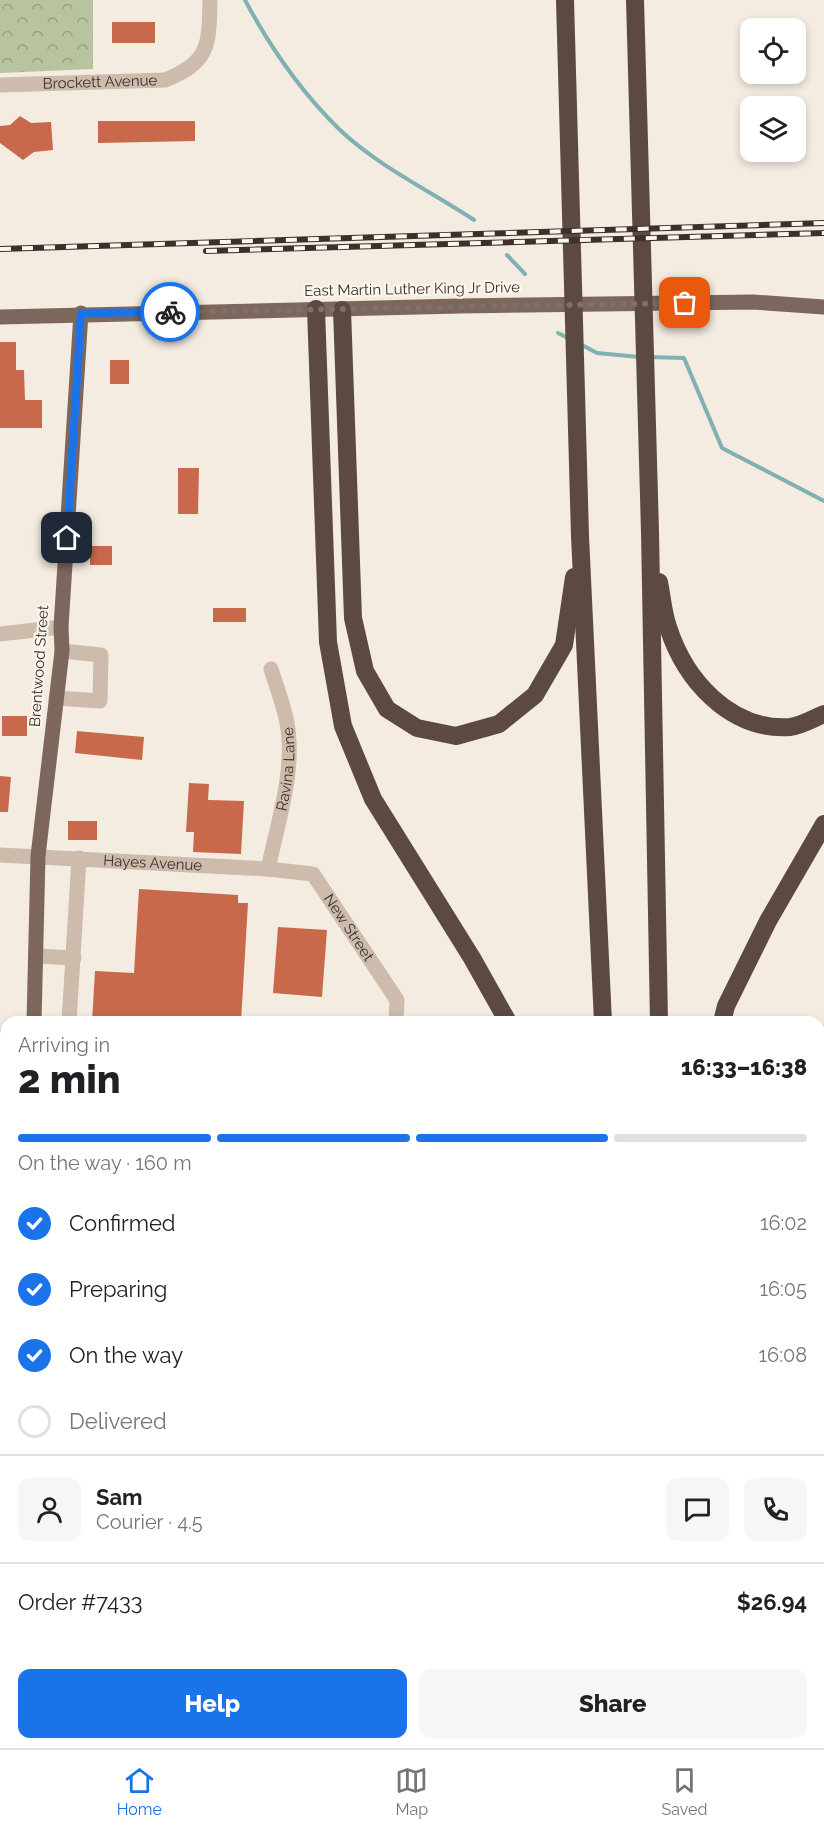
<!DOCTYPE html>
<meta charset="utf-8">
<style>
:root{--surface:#fff;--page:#f6f6f6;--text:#202124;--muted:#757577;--line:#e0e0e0;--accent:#1a73e8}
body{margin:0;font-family:Raleway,sans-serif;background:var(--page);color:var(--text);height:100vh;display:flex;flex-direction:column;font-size:22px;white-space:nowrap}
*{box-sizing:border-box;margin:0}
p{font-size:20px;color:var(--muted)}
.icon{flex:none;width:33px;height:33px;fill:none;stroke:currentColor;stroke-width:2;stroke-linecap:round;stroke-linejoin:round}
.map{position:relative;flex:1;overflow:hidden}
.side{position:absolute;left:0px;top:1016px;width:825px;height:734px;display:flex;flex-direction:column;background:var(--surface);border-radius:18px 18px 0 0;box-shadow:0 3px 9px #0003}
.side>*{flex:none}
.controls{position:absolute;left:740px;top:18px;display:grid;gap:12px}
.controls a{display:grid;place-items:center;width:66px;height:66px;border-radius:12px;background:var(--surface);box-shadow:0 3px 9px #0003;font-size:30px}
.pin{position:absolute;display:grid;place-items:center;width:51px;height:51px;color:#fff;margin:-26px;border-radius:12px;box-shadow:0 3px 9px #0006}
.courier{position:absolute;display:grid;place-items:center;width:60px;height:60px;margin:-30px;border:4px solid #1a73e8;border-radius:50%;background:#fff;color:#222;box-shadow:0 2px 8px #0007}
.summary em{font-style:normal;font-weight:800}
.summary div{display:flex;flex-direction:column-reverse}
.summary{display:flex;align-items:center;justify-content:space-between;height:102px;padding:0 18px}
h1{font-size:39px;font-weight:800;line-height:45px}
.bar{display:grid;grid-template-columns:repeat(4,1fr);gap:9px 6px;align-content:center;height:72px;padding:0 18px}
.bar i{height:8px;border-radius:4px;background:var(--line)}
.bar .current{background:var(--accent)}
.bar p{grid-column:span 4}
.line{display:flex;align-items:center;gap:15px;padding:0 18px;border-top:2px solid var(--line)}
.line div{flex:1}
.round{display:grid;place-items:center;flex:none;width:63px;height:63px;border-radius:12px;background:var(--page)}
ol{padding:0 18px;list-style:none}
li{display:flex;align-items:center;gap:18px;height:66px}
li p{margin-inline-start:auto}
li .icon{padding:6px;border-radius:50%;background:var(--accent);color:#fff;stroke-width:4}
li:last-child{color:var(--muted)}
li i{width:33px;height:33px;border:3px solid var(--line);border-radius:50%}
.action{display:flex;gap:12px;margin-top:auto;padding:12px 18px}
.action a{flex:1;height:69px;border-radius:12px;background:var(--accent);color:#fff;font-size:24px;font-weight:800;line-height:69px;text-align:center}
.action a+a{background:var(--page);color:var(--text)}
.tabs{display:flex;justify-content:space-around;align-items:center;height:84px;border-top:2px solid var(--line);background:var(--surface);font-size:16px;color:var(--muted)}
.tabs a{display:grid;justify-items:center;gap:3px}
.tabs .current{color:var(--accent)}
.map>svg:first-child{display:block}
.forest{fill:url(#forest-crowns)}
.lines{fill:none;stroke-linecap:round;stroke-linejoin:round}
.stream{stroke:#7fb0b2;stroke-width:4}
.building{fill:#c8694b}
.minor{stroke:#cdbbac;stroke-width:15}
.major{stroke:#7d675c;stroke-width:15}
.highway{stroke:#5c4a42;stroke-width:18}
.rail-casing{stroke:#3b302b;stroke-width:6}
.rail{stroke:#fbf5ee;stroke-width:4;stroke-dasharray:11;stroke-linecap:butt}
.done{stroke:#7c716b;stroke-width:6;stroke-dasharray:0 10.8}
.route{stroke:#1a73e8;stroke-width:8}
.labels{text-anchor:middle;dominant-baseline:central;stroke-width:4.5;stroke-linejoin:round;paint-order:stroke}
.street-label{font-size:15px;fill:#3b302b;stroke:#fbf5ee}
</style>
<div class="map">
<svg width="824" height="1748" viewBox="0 0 824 1748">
<defs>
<pattern id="forest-crowns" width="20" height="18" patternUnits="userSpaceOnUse" patternTransform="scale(1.5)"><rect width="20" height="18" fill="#b8c4a0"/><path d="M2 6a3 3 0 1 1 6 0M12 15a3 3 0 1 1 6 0" fill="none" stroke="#97a083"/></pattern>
</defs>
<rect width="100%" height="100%" fill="#f4ebe1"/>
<polygon class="forest" points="0,0 93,0 93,69 0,73"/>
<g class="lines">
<g class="stream">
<path d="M245 0C270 47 302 93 340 130 378 166 430 191 474 220"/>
<polyline points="507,255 525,274"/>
<polyline points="558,333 568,338"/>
<polyline points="580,344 597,353 639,357"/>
<polyline points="649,357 684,358 722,448 824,501"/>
</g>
</g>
<g class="building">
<rect x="112" y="22" width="43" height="21"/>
<polygon points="20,116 31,123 51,122 53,150 34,152 23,160 0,143 0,126 10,125"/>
<polygon points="98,121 195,121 195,141 98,143"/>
<polygon points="0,342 16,342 16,370 24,370 25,400 42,400 42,428 0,428"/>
<rect x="110" y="360" width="19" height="24"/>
<polygon points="178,468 199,468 198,514 178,514"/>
<rect x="90" y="546" width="22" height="19"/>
<rect x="213" y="608" width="33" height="14"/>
<rect x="2" y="716" width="25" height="20"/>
<polygon points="77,731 144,737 142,760 75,753"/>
<polygon points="0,776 11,777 8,812 0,812"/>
<polygon points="189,783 209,784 208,800 244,801 241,854 193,852 194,832 186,832"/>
<rect x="68" y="821" width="29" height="19"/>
<polygon points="139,889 238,895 238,903 248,903 241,1022 92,1022 95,971 134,973"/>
<polygon points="278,927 327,930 322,997 273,993"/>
</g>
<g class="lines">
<g class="minor">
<path id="s1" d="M0 85 165 80C210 62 209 45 210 0"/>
<polyline points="0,634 61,627"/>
<polyline points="56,698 100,701 101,655 62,651"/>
<path id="s2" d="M0 855 268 869 313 874 397 1000 396 1022"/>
<path id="s3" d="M268 869C278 821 297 766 286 718 282 701 276 685 271 669"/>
<polyline points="37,956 74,958"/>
<polyline points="69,1022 79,858"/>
<polyline points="0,1036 6,1037"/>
<polyline points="0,1231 6,1232"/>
<polyline points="819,1453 824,1453"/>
<polyline points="819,1567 824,1567"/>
<polyline points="0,1600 6,1601"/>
<polyline points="819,1679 824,1679"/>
<polyline points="74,1743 74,1748"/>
<polyline points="365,1743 365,1748"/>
</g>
<g class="major">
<polyline points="0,317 460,306 753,302 824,307"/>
<polyline points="34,1022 38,856 62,651 61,627 81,313"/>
<polyline points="0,1439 6,1359"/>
</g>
<g class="highway">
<polyline points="565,0 580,536 603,1022"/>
<polyline points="635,0 650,532 659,1022"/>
<polyline points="316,309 328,642 343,726 373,799 472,958 508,1022"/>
<polyline points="342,310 353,618 365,671 387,709 417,728 456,736 499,724 535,695 564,645 574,577"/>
<path d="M659 582C662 597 663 613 668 627 685 680 730 731 790 727 801 726 814 718 824 714"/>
<polyline points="722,1022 726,1006 768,921 824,824"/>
<polyline points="564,1748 565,1743"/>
<polyline points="635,1748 635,1743"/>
</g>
<g class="rail-casing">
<g id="rail">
<polyline points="0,249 824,223"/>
<polyline points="206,251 824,233"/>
</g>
</g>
<use href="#rail" class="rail"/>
</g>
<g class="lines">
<polyline class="done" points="170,312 685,303"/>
<polyline class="route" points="67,538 81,313 170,312"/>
</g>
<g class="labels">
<g class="street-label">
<text stroke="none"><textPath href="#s1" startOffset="100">Brockett Avenue</textPath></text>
<text transform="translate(412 289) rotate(-1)">East Martin Luther King Jr Drive</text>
<text transform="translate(39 666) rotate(-86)">Brentwood Street</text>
<text stroke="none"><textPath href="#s3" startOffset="102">Ravina Lane</textPath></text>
<text stroke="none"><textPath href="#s2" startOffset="153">Hayes Avenue</textPath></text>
<text stroke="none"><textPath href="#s2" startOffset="378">New Street</textPath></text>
</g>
</g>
</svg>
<div class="controls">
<a><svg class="icon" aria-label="locate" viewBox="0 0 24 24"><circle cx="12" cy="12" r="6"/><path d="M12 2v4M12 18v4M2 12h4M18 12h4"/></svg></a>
<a><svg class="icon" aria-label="layers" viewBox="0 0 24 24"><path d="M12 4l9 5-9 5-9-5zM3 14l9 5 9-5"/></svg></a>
</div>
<div class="pin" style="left:685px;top:303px;background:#ea580c"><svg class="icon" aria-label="bag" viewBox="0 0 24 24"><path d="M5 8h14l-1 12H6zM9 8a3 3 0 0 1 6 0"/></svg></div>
<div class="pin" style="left:67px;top:538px;background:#1f2937"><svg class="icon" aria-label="home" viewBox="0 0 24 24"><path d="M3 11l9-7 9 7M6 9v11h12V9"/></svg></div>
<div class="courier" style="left:170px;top:312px"><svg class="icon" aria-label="bike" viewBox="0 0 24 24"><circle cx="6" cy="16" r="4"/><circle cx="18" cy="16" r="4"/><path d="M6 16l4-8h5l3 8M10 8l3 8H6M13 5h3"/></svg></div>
<section class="side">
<div class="summary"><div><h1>2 min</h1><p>Arriving in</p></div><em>16:33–16:38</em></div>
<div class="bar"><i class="current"></i><i class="current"></i><i class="current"></i><i></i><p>On the way · 160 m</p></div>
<ol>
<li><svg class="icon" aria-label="check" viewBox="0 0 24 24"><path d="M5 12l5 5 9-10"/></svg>Confirmed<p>16:02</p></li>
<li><svg class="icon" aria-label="check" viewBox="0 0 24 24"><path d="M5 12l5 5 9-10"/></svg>Preparing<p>16:05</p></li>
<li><svg class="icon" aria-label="check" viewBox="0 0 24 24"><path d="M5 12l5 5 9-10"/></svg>On the way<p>16:08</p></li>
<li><i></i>Delivered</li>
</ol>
<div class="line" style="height:108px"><a class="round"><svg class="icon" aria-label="person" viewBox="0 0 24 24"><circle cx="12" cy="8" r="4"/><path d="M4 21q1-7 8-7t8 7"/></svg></a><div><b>Sam</b><p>Courier · 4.5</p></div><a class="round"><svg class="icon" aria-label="chat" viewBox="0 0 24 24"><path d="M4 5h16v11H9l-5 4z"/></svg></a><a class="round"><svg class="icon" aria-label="phone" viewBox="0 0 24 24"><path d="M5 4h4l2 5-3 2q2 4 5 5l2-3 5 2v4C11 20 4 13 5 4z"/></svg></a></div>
<div class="line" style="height:78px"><div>Order #7433</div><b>$26.94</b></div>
<div class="action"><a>Help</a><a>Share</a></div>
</section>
</div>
<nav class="tabs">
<a class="current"><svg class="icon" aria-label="home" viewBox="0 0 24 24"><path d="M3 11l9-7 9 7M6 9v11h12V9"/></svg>Home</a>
<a><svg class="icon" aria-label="map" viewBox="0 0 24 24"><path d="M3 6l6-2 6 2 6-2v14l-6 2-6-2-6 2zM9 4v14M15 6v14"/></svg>Map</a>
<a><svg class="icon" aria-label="saved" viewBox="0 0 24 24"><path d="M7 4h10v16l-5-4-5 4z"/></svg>Saved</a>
</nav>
